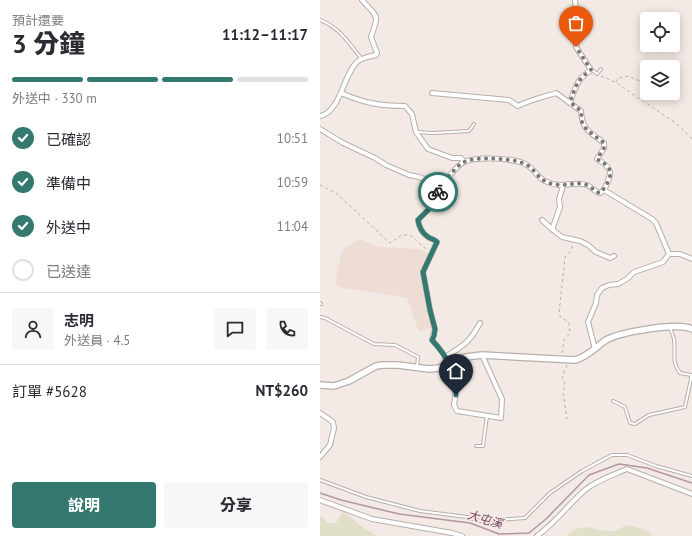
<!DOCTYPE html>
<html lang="zh-TW">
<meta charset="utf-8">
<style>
:root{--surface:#fff;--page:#f7f7f7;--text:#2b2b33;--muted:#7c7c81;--line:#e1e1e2;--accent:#337970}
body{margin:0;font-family:"PT Sans","Noto Sans TC",sans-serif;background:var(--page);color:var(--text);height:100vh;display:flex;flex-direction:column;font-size:15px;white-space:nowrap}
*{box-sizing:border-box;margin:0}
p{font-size:13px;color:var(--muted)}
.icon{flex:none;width:22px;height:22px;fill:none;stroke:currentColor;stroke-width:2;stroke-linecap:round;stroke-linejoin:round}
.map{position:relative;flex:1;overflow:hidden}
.side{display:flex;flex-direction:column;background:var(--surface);width:320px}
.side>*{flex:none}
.controls{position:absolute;left:320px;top:12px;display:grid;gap:8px}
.controls a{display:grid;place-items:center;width:40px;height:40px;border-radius:4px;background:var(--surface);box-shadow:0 2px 10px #0003;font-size:20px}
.pin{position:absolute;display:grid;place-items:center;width:34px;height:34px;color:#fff;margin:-41px -17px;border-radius:50% 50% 50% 0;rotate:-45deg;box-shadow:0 0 4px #0007}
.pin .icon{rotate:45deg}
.courier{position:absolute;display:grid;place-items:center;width:40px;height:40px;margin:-20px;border:3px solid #337970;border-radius:50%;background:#fff;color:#222;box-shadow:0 1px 5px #0007}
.head em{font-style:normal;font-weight:800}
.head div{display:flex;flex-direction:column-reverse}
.head{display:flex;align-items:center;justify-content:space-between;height:68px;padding:0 12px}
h1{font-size:26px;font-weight:800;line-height:30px}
.bar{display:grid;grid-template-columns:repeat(4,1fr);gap:6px 4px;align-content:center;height:48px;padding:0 12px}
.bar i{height:5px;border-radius:3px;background:var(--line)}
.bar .on{background:var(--accent)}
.bar p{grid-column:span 4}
.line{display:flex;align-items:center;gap:10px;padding:0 12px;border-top:1px solid var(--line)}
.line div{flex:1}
.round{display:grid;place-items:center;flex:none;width:42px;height:42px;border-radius:4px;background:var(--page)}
ol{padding:0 12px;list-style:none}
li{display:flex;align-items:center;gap:12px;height:44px}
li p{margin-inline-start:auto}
li .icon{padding:4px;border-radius:50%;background:var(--accent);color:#fff;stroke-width:4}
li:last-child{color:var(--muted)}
li i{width:22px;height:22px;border:2px solid var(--line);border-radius:50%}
.button{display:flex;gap:8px;margin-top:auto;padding:8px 12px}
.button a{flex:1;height:46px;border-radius:4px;background:var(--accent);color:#fff;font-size:16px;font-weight:800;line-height:46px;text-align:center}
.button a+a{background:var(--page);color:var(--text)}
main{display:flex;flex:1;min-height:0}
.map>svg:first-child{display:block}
.built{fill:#eeddd5}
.green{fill:#e1dfc8}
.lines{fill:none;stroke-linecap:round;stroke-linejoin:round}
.stream{stroke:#b297a0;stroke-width:1.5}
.service-casing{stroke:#b7afab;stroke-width:4}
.minor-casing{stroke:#b7afab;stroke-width:6}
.tertiary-casing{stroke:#b7afab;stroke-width:8}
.path{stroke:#b7afac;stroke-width:1;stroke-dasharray:3 3;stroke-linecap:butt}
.service{stroke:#fff;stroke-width:2}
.minor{stroke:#fff;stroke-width:4}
.tertiary{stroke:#fff;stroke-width:5.5}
.done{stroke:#7b7673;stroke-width:4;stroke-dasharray:0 7.2}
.route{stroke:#337970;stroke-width:5}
.labels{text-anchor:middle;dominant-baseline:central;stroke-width:3.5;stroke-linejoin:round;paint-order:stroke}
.water-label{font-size:12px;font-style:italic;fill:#744157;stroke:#f3e9e5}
</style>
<main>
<section class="side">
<div class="head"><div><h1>3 分鐘</h1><p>預計還要</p></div><em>11:12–11:17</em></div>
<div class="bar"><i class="on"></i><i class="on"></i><i class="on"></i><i></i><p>外送中 · 330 m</p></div>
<ol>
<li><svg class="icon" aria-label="check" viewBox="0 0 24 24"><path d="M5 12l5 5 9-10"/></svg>已確認<p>10:51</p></li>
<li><svg class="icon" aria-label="check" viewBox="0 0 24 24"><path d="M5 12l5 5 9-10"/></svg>準備中<p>10:59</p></li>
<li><svg class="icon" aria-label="check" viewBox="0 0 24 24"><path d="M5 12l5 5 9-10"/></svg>外送中<p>11:04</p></li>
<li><i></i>已送達</li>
</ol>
<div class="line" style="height:72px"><a class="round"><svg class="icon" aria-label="person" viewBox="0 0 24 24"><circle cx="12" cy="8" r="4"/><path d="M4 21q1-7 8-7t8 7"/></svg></a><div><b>志明</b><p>外送員 · 4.5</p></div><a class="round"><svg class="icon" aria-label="chat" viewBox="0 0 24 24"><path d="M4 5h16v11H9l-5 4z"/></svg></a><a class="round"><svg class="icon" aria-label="phone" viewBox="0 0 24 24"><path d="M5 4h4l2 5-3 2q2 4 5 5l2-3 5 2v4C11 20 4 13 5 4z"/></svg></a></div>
<div class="line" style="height:52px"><div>訂單 #5628</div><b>NT$260</b></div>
<div class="button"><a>說明</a><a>分享</a></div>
</section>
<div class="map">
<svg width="372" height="536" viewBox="0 0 372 536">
<rect width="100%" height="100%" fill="#f3e9e5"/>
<polygon class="built" points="41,239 57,247 100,249 110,254 108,268 104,276 102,282 114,327 99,332 87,298 18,287 15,283 22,250 35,241"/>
<g class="green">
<polygon points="23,512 29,515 38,524 57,536 0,536 0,516 3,518 8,523 16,523"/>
<path d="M307 525C316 528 326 527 332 536H246C265 519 272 532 293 531 297 531 302 527 307 525Z"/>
</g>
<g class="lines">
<polyline class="stream" points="0,493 21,500 79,514 150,523 179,534 209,533 226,519 269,475 299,464 327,468 372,483"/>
<g class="service-casing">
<g id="service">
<path d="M0 20C20 28 28 42 41 58"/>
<polyline points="272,70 277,74 281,69"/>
<polyline points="97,132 113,133 149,131 154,124"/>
<polyline points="0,303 1,304"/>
<polyline points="0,317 5,318 54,344 75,345 98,357 97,366"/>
<path d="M293 401 305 407 310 423 315 424 329 415 365 407 371 379V375L360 373C351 362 356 352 354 339 353 335 351 331 350 327"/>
<polyline points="156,446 163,446 167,416"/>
<polyline points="0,480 46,497 100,511 147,517 160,521 205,518 230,493 262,471 292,455 307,455 336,466 372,476"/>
</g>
</g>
<g class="minor-casing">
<g id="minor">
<path d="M21 93C44 103 60 106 85 106L92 114 96 132 108 149 132 158H141L144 162"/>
<path d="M112 93 189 100 198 106C210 100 223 97 236 93L261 111C262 130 270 132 284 143V148L277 159C294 169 292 173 284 190"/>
<path d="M250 102C256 87 256 80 271 70L256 47 258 32 255 0"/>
<path d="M0 116C21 112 23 74 38 61 43 58 51 56 56 55L57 53 51 37C60 12 57 18 42 0"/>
<path d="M0 129 23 143 55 158 66 165 89 175 99 177 118 184C122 181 126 180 128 177 133 172 138 165 144 162 156 156 196 158 207 165 214 169 218 178 225 181 241 190 254 180 267 185 272 187 275 192 280 193L284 190 332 219 336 223 349 254"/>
<path d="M118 184 116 202 98 220C99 227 102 233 108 237 111 239 114 239 117 242L103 272 110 310 115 329 112 340C131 360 139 378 134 405L137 411 181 418 182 399 162 355"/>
<polyline points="243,186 239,199 240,207 233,227 233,230 242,237 260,241 268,245 276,252 290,258 294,256"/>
<polyline points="222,220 233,230"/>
<polyline points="275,349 268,322 276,303 277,295 282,288 289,285 298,284 307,279 314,272 343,262 349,254 360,254 372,259"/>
<path d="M125 357C143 346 150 342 160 323"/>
<polyline points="0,413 13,422 14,428 10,445 0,457"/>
<polyline points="0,500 52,519 132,533 142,536"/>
<path d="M217 536C235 523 248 505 265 490 277 480 293 475 307 469L372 494"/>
</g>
</g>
<g class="tertiary-casing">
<path id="tertiary" d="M0 385 14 386 29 381 56 366 63 365H78L109 369 119 368 146 357 162 355 255 360C267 357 276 347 286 340 301 332 357 322 372 329"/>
</g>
<g class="path">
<polyline points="281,76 295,82 357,124 372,139"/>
<polyline points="296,82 298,78 308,76 327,84"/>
<polyline points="0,185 16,193 70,243 82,235 90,235 106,249 108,249"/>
<polyline points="242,353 244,340 250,333 249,323 240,316 239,313 245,257 251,251 253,245"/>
<polyline points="247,365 242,377 245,384 243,393 247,419"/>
</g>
<use href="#service" class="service"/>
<use href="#minor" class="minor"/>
<use href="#tertiary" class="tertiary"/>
</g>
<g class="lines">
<path class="done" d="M118 192V184C122 182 126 180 128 177 133 172 138 165 144 162 156 156 196 158 207 165 214 169 218 178 225 181 241 190 254 180 267 185 272 187 275 192 280 193 284 190 285 186 288 182 294 169 287 165 277 159L284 148V143L267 130 262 122 261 111 250 102C256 87 256 80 271 70L256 47"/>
<path class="route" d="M118 192 116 202 98 220C99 227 102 233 108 237 111 239 114 239 117 242L103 272 110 310 115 329 114 336 112 340C128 358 136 371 136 395"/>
</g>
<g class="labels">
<g class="water-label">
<text transform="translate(165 519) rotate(16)">大屯溪</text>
</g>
</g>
</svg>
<div class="controls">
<a><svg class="icon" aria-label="locate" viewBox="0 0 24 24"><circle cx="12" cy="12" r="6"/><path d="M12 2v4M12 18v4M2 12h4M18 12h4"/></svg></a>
<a><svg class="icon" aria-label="layers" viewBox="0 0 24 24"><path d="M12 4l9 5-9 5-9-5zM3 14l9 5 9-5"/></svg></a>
</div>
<div class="pin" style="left:256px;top:47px;background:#ea580c"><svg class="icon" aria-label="bag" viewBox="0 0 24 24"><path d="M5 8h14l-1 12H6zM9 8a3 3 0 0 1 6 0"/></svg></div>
<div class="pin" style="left:136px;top:395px;background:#1f2937"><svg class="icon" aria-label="home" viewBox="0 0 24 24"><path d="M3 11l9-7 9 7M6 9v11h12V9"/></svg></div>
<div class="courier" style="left:118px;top:192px"><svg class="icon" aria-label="bike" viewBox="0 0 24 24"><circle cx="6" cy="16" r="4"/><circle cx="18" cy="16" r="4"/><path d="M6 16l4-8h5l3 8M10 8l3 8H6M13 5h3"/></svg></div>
</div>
</main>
